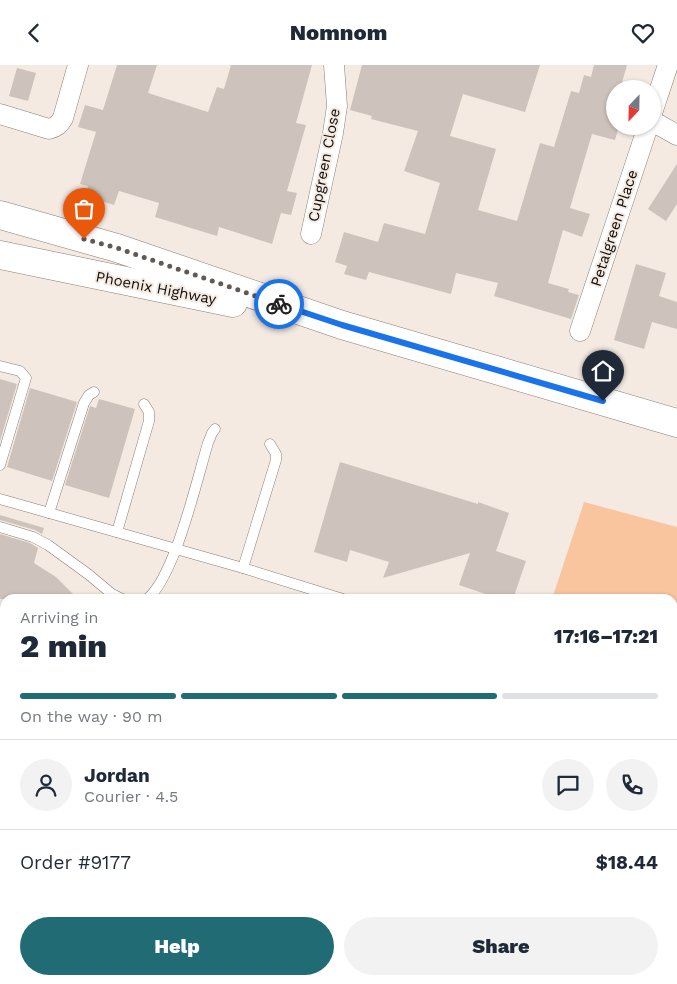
<!DOCTYPE html>
<meta charset="utf-8">
<style>
:root{--surface:#fff;--page:#f2f2f3;--text:#1f2937;--muted:#747a83;--line:#e0e1e3;--accent:#216c74}
body{margin:0;font-family:"Work Sans",sans-serif;background:var(--page);color:var(--text);height:100vh;display:flex;flex-direction:column;font-size:19px;white-space:nowrap}
*{box-sizing:border-box;margin:0}
p{font-size:16px;color:var(--muted)}
.icon{flex:none;width:28px;height:28px;fill:none;stroke:currentColor;stroke-width:2;stroke-linecap:round;stroke-linejoin:round}
.map{position:relative;flex:1;overflow:hidden}
.sheet{position:absolute;left:0px;top:529px;width:678px;height:391px;display:flex;flex-direction:column;background:var(--surface);border-radius:15px 15px 0 0;box-shadow:0 1px 4px #0004}
.sheet>*{flex:none}
.needle{width:32px;rotate:202deg}
.tools{position:absolute;left:606px;top:15px;display:grid;gap:10px}
.tools a{display:grid;place-items:center;width:55px;height:55px;border-radius:50%;background:var(--surface);box-shadow:0 1px 4px #0004;font-size:25px}
.pin{position:absolute;display:grid;place-items:center;width:42px;height:42px;color:#fff;margin:-51px -21px;border-radius:50% 50% 50% 0;rotate:-45deg;box-shadow:0 0 5px #0007}
.pin .icon{rotate:45deg}
.courier{position:absolute;display:grid;place-items:center;width:50px;height:50px;margin:-25px;border:4px solid #1a73e8;border-radius:50%;background:#fff;color:#222;box-shadow:0 1px 6px #0007}
.summary em{font-style:normal;font-weight:800}
.summary div{display:flex;flex-direction:column-reverse}
.summary{display:flex;align-items:center;justify-content:space-between;height:85px;padding:0 20px}
h1{font-size:32px;font-weight:800;line-height:38px}
.bar{display:grid;grid-template-columns:repeat(4,1fr);gap:8px 5px;align-content:center;height:60px;padding:0 20px}
.bar i{height:6px;border-radius:4px;background:var(--line)}
.bar .active{background:var(--accent)}
.bar p{grid-column:span 4}
.line{display:flex;align-items:center;gap:12px;padding:0 20px;border-top:1px solid var(--line)}
.line div{flex:1}
.round{display:grid;place-items:center;flex:none;width:52px;height:52px;border-radius:26px;background:var(--page)}
.action{display:flex;gap:10px;margin-top:auto;padding:10px 20px}
.action a{flex:1;height:58px;border-radius:30px;background:var(--accent);color:#fff;font-size:20px;font-weight:800;line-height:58px;text-align:center}
.action a+a{background:var(--page);color:var(--text)}
header{display:flex;justify-content:space-between;align-items:center;height:65px;padding:0 20px;background:var(--surface);font-size:22px;font-weight:800}
.map>svg:first-child{display:block}
.green{fill:#f9c59e}
.building{fill:#cec3bc}
.lines{fill:none;stroke-linecap:round;stroke-linejoin:round}
.service-casing{stroke:#877e77;stroke-width:11}
.minor-casing{stroke:#877e77;stroke-width:21}
.secondary-casing{stroke:#877e77;stroke-width:29}
.service{stroke:#fff;stroke-width:10}
.minor{stroke:#fff;stroke-width:20}
.secondary{stroke:#fff;stroke-width:28}
.done{stroke:#605a56;stroke-width:5;stroke-dasharray:0 9}
.route{stroke:#1a73e8;stroke-width:6}
.labels{text-anchor:middle;dominant-baseline:central;stroke-width:4;stroke-linejoin:round;paint-order:stroke}
.street-label{font-size:15px;fill:#100d0b;stroke:#f4eae2}
</style>
<header><svg class="icon" aria-label="back" viewBox="0 0 24 24"><path d="M15 5l-7 7 7 7"/></svg>Nomnom<svg class="icon" aria-label="heart" viewBox="0 0 24 24"><path d="M12 20l-8-8c-3-5 5-10 8-4 3-6 11-1 8 4z"/></svg></header>
<div class="map">
<svg width="677" height="919" viewBox="0 0 677 919">
<rect width="100%" height="100%" fill="#f4eae2"/>
<polygon class="green" points="584,437 677,462 677,919 423,919 424,915 672,915 672,534 552,534"/>
<g class="building">
<polygon points="117,0 157,0 148,28 208,47 217,22 224,24 231,0 312,0 296,58 306,60 287,126 297,128 291,150 281,148 272,179 219,162 217,171 155,152 159,138 119,126 114,140 86,131 88,121 80,119 96,67 78,62 85,40 103,45"/>
<polygon points="362,0 540,0 525,47 463,29 450,71 496,84 478,145 517,156 540,78 554,82 571,26 579,28 584,10 591,12 594,0 627,0 621,21 629,24 615,24 615,61 619,61 615,75 592,69 570,143 590,149 582,172 563,165 548,218 569,224 568,227 579,230 571,254 494,231 498,218 456,208 451,229 369,207 366,215 344,209 347,201 335,197 344,167 378,177 384,158 425,169 440,118 404,106 418,66 371,54 372,51 350,45"/>
<polygon points="17,3 36,8 28,36 9,31"/>
<polygon points="677,99 677,139 666,156 648,144"/>
<polygon points="636,199 666,208 659,231 677,237 677,264 652,257 644,284 614,275"/>
<polygon points="0,314 17,319 0,376"/>
<polygon points="30,323 77,337 52,416 7,402"/>
<polygon points="99,334 135,344 109,433 65,420 90,341 96,343"/>
<polygon points="340,397 478,439 478,437 509,448 496,486 526,496 513,534 500,534 459,520 470,488 383,513 389,497 350,485 347,497 314,487"/>
<polygon points="0,450 44,463 42,469 35,465 0,455"/>
<polygon points="0,469 30,478 38,483 34,498 56,512 78,534 0,534"/>
</g>
<g class="lines">
<g class="service-casing">
<g id="service">
<polyline points="0,301 20,306 26,313 0,400"/>
<polyline points="0,434 243,503 343,534"/>
<polyline points="49,448 84,338 89,330 94,327"/>
<polyline points="0,462 33,472 48,480 88,509 112,529 122,534"/>
<polyline points="117,467 149,356 149,347 144,339"/>
<polyline points="243,503 276,395 276,389 270,379"/>
<path d="M147 534C175 512 197 414 208 378L212 368 215 364"/>
<polyline points="378,919 379,915"/>
</g>
</g>
<g class="minor-casing">
<g id="minor">
<polyline points="652,48 668,0"/>
<path d="M0 49 49 64C56 62 59 60 63 53L78 0"/>
<polyline points="652,56 677,70"/>
<polyline points="311,169 333,68 337,41 334,0"/>
<polyline points="580,266 648,61"/>
</g>
</g>
<g class="secondary-casing">
<g id="secondary">
<polyline points="0,150 117,183 342,260 677,358"/>
<polyline points="0,190 233,238"/>
</g>
</g>
<use href="#service" class="service"/>
<use href="#minor" class="minor"/>
<use href="#secondary" class="secondary"/>
</g>
<g class="lines">
<polyline class="done" points="84,174 117,183 279,239"/>
<polyline class="route" points="279,239 342,260 603,336"/>
</g>
<g class="labels">
<g class="street-label">
<text transform="translate(324 100) rotate(-79)">Cupgreen Close</text>
<text transform="translate(614 163) rotate(-72)">Petalgreen Place</text>
<text transform="translate(156 223) rotate(11)">Phoenix Highway</text>
</g>
</g>
</svg>
<div class="tools">
<a><svg class="needle" viewBox="-14 -14 28 28"><path d="M0-13l5 13h-10z" fill="#e53935"/><path d="M0 13l5-13h-10z" fill="#747a83"/></svg></a>
</div>
<div class="pin" style="left:84px;top:174px;background:#ea580c"><svg class="icon" aria-label="bag" viewBox="0 0 24 24"><path d="M5 8h14l-1 12H6zM9 8a3 3 0 0 1 6 0"/></svg></div>
<div class="pin" style="left:603px;top:336px;background:#1f2937"><svg class="icon" aria-label="home" viewBox="0 0 24 24"><path d="M3 11l9-7 9 7M6 9v11h12V9"/></svg></div>
<div class="courier" style="left:279px;top:239px"><svg class="icon" aria-label="bike" viewBox="0 0 24 24"><circle cx="6" cy="16" r="4"/><circle cx="18" cy="16" r="4"/><path d="M6 16l4-8h5l3 8M10 8l3 8H6M13 5h3"/></svg></div>
<section class="sheet">
<div class="summary"><div><h1>2 min</h1><p>Arriving in</p></div><em>17:16–17:21</em></div>
<div class="bar"><i class="active"></i><i class="active"></i><i class="active"></i><i></i><p>On the way · 90 m</p></div>
<div class="line" style="height:90px"><a class="round"><svg class="icon" aria-label="person" viewBox="0 0 24 24"><circle cx="12" cy="8" r="4"/><path d="M4 21q1-7 8-7t8 7"/></svg></a><div><b>Jordan</b><p>Courier · 4.5</p></div><a class="round"><svg class="icon" aria-label="chat" viewBox="0 0 24 24"><path d="M4 5h16v11H9l-5 4z"/></svg></a><a class="round"><svg class="icon" aria-label="phone" viewBox="0 0 24 24"><path d="M5 4h4l2 5-3 2q2 4 5 5l2-3 5 2v4C11 20 4 13 5 4z"/></svg></a></div>
<div class="line" style="height:65px"><div>Order #9177</div><b>$18.44</b></div>
<div class="action"><a>Help</a><a>Share</a></div>
</section>
</div>
